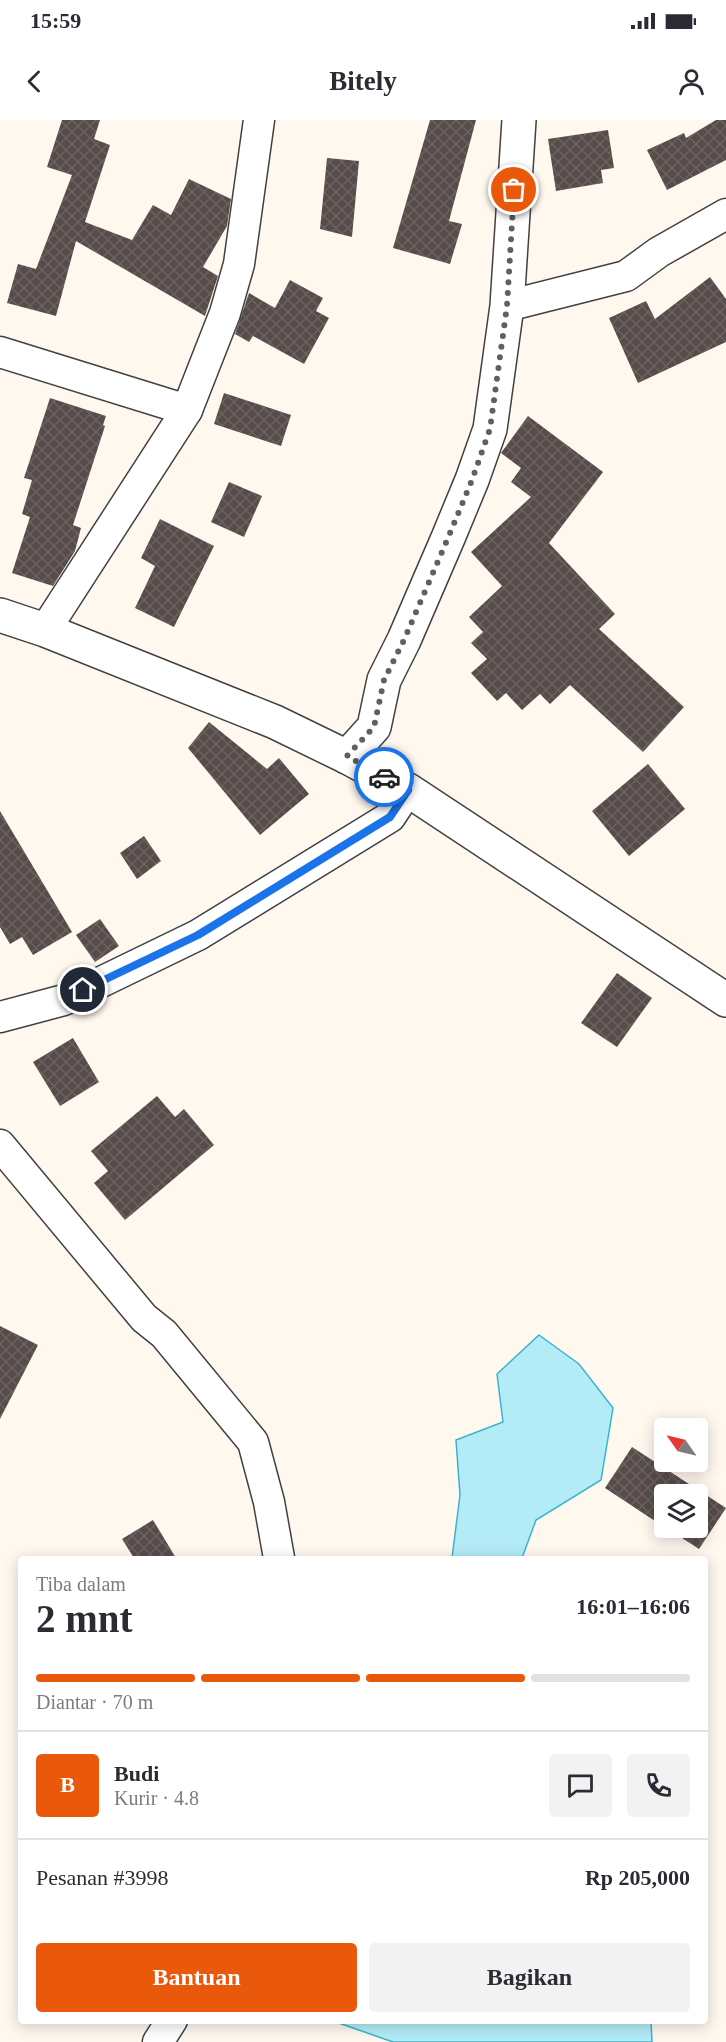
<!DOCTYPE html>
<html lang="id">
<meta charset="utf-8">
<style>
:root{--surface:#fff;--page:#f2f2f3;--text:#2b2b33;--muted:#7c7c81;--line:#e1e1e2;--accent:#ea580c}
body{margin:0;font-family:Georgia,serif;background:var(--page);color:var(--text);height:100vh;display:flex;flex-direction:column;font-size:22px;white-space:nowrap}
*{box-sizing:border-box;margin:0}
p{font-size:20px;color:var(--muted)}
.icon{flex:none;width:33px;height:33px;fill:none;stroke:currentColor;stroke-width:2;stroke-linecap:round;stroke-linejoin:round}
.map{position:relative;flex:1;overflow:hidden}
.sheet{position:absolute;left:18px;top:1436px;width:690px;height:468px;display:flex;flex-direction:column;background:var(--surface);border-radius:6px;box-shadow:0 3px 15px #0003}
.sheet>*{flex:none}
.needle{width:39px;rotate:304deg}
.controls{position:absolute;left:654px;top:1298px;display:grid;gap:12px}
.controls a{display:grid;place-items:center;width:54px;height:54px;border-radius:6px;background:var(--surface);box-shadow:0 3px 15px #0003;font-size:30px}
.pin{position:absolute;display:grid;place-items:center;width:51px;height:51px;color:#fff;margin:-26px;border:3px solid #fff;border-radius:50%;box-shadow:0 2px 6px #0007}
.courier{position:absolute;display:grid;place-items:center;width:60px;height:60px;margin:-30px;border:4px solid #1a73e8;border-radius:50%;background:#fff;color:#222;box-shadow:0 2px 8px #0007}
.overview em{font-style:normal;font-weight:700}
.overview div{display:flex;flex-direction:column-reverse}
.overview{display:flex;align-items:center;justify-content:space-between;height:102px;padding:0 18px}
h1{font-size:39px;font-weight:700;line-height:45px}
.bar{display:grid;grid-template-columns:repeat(4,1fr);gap:9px 6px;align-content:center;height:72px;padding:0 18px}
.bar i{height:8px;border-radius:4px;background:var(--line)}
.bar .active{background:var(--accent)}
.bar p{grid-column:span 4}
.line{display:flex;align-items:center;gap:15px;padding:0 18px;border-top:2px solid var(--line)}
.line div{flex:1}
.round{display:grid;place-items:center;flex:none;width:63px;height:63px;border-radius:6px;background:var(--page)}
.cta{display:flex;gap:12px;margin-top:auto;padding:12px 18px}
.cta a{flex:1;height:69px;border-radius:6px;background:var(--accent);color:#fff;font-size:24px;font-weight:700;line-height:69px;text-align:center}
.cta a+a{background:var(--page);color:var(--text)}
.status{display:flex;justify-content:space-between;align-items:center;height:42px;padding:0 30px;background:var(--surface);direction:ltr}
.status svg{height:16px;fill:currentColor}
header{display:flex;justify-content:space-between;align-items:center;height:78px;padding:0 18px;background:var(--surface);font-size:27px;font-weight:700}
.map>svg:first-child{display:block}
.water{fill:#b3ecf7;stroke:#3ab4ce;stroke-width:1.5}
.building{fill:url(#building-cross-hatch)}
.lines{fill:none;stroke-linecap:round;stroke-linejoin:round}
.minor-casing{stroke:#414141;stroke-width:33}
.tertiary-casing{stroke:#414141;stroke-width:36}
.minor{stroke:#fff;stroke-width:30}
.tertiary{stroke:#fff;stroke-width:33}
.done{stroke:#62605d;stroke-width:6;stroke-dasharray:0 10.8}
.route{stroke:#1a73e8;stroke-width:8}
</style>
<div class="status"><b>15:59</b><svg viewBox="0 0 49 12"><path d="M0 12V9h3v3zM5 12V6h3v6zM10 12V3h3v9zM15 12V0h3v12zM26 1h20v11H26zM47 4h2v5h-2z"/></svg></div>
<header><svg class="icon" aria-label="back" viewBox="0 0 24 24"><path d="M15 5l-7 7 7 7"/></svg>Bitely<svg class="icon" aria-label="person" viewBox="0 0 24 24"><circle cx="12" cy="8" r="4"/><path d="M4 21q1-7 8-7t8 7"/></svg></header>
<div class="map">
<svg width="726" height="1922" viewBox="0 0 726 1922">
<defs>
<pattern id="building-cross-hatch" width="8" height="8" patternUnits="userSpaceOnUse" patternTransform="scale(1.5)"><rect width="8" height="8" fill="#574c4a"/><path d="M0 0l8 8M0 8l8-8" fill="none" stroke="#6a6160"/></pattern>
</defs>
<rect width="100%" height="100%" fill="#fff8ef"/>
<g class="water">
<polygon points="539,1215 579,1244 613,1288 601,1360 536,1400 522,1438 452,1438 460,1375 456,1320 503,1302 497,1254"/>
<polygon points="333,1901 651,1901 652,1922 393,1922"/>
</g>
<g class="building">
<polygon points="62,0 100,0 94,19 110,25 85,102 132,120 153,85 171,95 189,59 231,79 227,106 203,147 218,156 205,196 76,121 56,196 7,183 18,144 36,149 72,55 47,47"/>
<polygon points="430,0 476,0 449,101 462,104 450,144 393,128"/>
<polygon points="716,0 726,0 726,40 667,70 647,30 684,13 686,18"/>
<polygon points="608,10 614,48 601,50 603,63 556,71 548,19"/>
<polygon points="327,38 359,41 352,117 320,109"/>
<polygon points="710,157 726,179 726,222 638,263 609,198 646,181 655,199"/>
<polygon points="290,160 323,178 316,191 329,198 304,244 253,216 249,222 235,214 249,173 275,188"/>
<polygon points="224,273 291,295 281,326 214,304"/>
<polygon points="50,278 106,296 103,305 105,306 73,405 81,408 75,431 53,466 12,453 30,397 22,394 32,360 24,358"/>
<polygon points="528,296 603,352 549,423 615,494 599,509 684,587 643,632 570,565 550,584 540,574 522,590 506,573 497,581 471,553 487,539 471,523 483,512 469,497 502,466 471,432 531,377 511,362 521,348 501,333"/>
<polygon points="229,362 262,376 244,417 211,402"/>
<polygon points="160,399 214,426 174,507 135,488 155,446 141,438"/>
<polygon points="209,602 267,649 279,638 309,674 260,715 188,628"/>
<polygon points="648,644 685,689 629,736 592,691"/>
<polygon points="0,691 72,812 33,835 22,817 10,824 0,807"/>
<polygon points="144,716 161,741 137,759 120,733"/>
<polygon points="100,799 119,826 95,842 76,815"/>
<polygon points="617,853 652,878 617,927 581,903"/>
<polygon points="73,918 99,962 60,986 33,942"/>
<polygon points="157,976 175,997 184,989 214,1025 125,1100 94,1063 108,1051 91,1031"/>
<polygon points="0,1206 38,1225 0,1299"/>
<polygon points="632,1327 726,1388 699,1429 665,1407 698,1407 698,1374 664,1374 664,1407 605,1368"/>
<polygon points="153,1400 176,1438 134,1438 122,1419"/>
</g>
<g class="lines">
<g class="minor-casing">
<g id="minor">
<polyline points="507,186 626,156 659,132 726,94"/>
<polyline points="0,232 187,290"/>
<polyline points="45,510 187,290 225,193 239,144 259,0"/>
<polyline points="0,897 64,880 198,815 390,697 408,670"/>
<polyline points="0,1025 144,1198 164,1214 253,1322 269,1382 279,1438"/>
<polyline points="158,1922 172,1900"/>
</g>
</g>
<g class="tertiary-casing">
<g id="tertiary">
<polyline points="0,495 45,510 275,602 347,637 408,670 726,880"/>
<polyline points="347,637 374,607 384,560 404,520 448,418 472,360 490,309 507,186 519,0"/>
</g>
</g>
<use href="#minor" class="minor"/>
<use href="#tertiary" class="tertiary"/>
</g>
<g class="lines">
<polyline class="done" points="384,657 347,636 374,607 384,560 404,520 448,418 472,360 490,309 507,186 514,70"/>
<polyline class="route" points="83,870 198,815 390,697 408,670 384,657"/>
</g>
</svg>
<div class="controls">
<a><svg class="needle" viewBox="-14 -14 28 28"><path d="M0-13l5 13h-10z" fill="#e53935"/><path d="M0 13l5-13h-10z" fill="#7c7c81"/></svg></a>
<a><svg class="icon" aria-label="layers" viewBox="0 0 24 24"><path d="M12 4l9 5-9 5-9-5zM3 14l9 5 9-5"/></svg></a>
</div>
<div class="pin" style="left:514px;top:70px;background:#ea580c"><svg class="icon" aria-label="bag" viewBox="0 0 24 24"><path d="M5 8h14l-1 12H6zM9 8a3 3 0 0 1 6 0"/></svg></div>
<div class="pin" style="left:83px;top:870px;background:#1f2937"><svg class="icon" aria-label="home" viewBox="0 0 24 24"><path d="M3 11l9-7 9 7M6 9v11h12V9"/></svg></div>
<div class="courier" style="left:384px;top:657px"><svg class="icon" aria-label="car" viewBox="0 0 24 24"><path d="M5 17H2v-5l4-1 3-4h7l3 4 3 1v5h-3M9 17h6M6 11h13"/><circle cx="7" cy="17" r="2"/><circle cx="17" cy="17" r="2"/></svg></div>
<section class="sheet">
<div class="overview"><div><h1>2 mnt</h1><p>Tiba dalam</p></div><em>16:01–16:06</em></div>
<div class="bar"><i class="active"></i><i class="active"></i><i class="active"></i><i></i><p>Diantar · 70 m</p></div>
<div class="line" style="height:108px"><b class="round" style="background:var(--accent);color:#fff">B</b><div><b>Budi</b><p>Kurir · 4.8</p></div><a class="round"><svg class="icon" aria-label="chat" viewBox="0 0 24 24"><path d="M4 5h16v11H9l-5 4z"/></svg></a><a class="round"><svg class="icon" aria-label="phone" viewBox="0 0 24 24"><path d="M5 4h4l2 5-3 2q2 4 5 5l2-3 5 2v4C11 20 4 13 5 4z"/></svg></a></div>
<div class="line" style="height:78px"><div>Pesanan #3998</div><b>Rp 205,000</b></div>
<div class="cta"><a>Bantuan</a><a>Bagikan</a></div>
</section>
</div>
